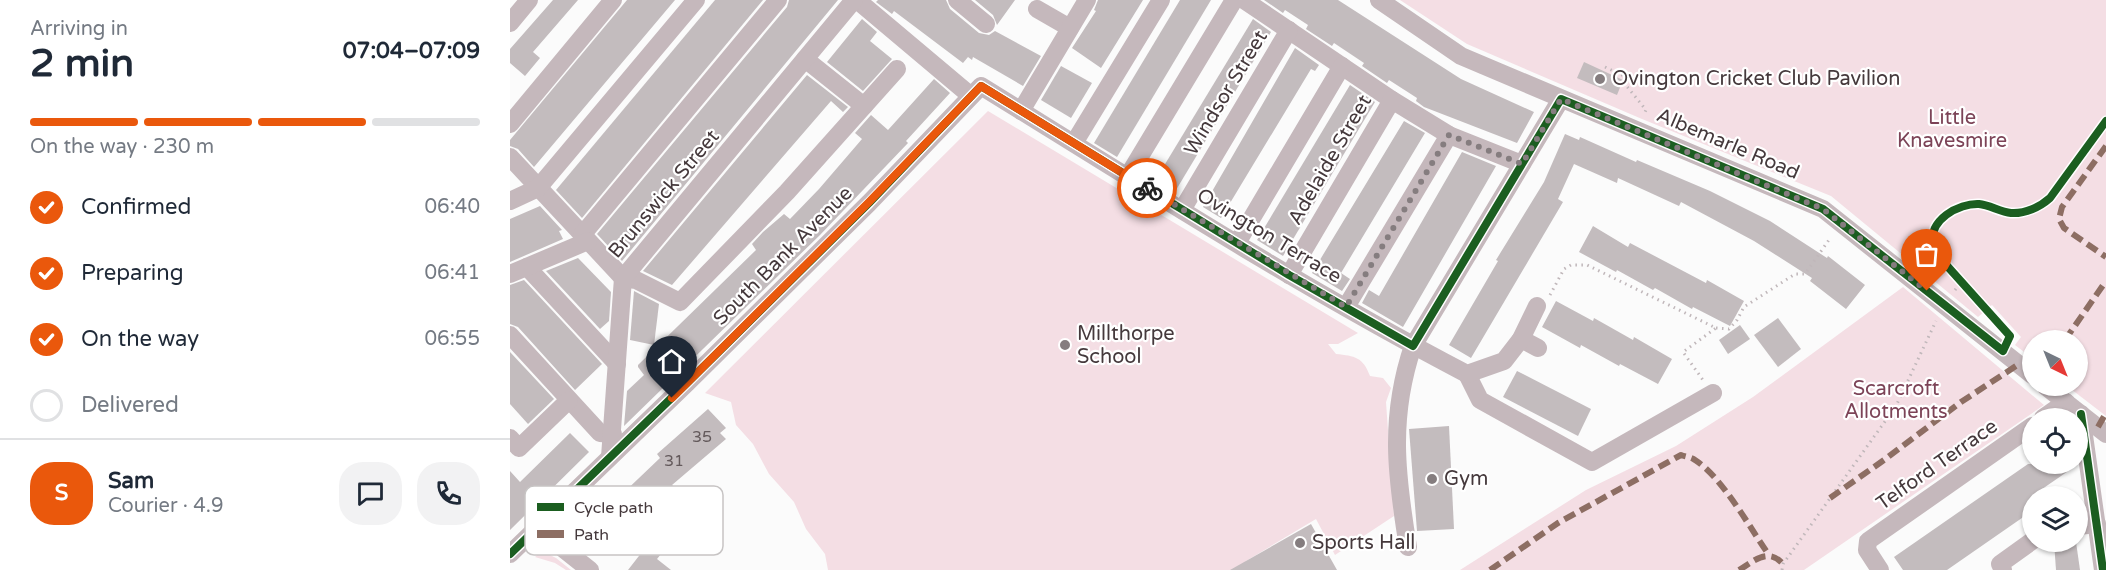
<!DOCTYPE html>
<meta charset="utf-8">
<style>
:root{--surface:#fff;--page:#f2f2f3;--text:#1f2937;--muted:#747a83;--line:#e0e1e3;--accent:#ea580c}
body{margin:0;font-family:"Varela Round",sans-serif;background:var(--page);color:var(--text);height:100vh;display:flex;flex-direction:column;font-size:22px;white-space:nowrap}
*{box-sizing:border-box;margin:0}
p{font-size:20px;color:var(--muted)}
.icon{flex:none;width:33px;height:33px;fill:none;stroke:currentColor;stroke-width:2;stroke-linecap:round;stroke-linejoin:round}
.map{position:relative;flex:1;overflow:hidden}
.drawer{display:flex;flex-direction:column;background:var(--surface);width:510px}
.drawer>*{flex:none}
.needle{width:39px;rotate:137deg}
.controls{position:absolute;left:1512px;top:330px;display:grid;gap:12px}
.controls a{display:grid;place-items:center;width:66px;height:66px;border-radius:50%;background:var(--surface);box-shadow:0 2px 4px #0004;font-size:30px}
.pin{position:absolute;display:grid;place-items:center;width:51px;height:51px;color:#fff;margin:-62px -26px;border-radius:50% 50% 50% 0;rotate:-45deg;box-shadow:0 0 6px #0007}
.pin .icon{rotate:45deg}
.courier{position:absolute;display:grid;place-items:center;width:60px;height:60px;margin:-30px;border:4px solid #ea580c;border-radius:50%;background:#fff;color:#222;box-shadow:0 2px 8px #0007}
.overview em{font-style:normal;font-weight:800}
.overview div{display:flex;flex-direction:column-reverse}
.overview{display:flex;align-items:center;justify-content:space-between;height:102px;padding:0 30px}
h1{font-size:39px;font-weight:800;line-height:45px}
.bar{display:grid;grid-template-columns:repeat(4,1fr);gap:9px 6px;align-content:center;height:72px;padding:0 30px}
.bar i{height:8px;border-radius:4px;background:var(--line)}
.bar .active{background:var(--accent)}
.bar p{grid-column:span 4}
.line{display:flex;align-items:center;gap:15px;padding:0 30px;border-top:2px solid var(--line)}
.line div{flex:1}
.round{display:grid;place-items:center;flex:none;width:63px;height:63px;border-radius:24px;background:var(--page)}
ol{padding:0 30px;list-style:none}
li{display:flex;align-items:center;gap:18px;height:66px}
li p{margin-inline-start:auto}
li .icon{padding:6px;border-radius:50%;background:var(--accent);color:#fff;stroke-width:4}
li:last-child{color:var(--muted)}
li i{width:33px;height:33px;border:3px solid var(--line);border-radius:50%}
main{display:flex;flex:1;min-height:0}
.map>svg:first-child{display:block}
.green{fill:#f4dee4}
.building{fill:#c3bcbe}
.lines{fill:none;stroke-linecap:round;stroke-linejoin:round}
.path{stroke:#c0b7ba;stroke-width:3;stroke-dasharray:1.5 4.5;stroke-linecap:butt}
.minor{stroke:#c5b8bc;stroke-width:18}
.quiet{stroke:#8d6e63;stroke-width:6;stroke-dasharray:12 6;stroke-linecap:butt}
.cycleway-casing{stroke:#fff;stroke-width:11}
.cycleway{stroke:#1b5e20;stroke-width:8}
.done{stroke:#857d7f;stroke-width:6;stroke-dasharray:0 10.8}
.route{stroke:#ea580c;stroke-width:8}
.poi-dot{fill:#857d7f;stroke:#fff;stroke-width:2}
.labels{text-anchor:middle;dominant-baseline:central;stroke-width:4.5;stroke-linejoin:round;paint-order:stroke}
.number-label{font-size:16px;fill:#645a5c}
.poi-label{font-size:20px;fill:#45393c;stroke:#fff;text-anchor:start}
.street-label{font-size:20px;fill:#45393c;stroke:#fff}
.park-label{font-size:20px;fill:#7c4357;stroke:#fff}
.key{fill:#fff;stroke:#c7c4c4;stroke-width:1.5}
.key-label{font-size:16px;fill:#45393c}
</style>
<main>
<section class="drawer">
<div class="overview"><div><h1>2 min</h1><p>Arriving in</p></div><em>07:04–07:09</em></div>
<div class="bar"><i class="active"></i><i class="active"></i><i class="active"></i><i></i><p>On the way · 230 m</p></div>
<ol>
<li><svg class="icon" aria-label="check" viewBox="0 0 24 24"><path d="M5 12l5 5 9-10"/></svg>Confirmed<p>06:40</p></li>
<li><svg class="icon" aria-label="check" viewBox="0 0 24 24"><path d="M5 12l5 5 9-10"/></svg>Preparing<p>06:41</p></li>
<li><svg class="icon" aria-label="check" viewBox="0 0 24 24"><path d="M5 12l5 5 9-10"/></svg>On the way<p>06:55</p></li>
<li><i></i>Delivered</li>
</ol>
<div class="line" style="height:108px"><b class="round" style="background:var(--accent);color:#fff">S</b><div><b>Sam</b><p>Courier · 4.9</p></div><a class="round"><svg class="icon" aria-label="chat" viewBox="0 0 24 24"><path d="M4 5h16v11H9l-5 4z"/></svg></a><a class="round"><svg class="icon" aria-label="phone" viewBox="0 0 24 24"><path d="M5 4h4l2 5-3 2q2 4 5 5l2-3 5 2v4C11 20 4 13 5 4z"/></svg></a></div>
</section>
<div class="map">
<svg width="1596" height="570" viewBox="0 0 1596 570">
<rect width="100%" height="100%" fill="#fbfbfb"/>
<g class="green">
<polygon points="890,0 1596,0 1596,416 1557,386 1568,386 1568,340 1522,340 1522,358 1505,345 1511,337 1482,305 1468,317 1321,196 1132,119 957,44"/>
<path d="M478 111 848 333 828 344H818L826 354C845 356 853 357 860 376L873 378 881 388 876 402 884 516 825 555 806 519 736 561 740 570H318L315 554 296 529 284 502 259 474 243 444 226 425 221 402 195 393Z"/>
<polygon points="1393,287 1534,405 1294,570 950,570 1076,490 1166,446 1243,397"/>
<polygon points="32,551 46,558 61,570 56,570 45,563 25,557"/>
</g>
<g class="building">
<polygon points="43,0 68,0 23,52 30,58 15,76 0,63 0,49"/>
<polygon points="117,0 165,0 24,167 8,149 0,146 0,140"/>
<polygon points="205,0 253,0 72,218 46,190"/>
<polygon points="279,0 328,0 112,261 87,234 277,7"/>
<polygon points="368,0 436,0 440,9 469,33 479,35 485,31 531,56 513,86 463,57 462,60 458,57 453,63 384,11 382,14 366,2"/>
<polygon points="465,0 505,0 487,25 483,15"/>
<polygon points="588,0 633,0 591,68 562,48 586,11 584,10"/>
<polygon points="670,0 701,0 607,157 584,143"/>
<polygon points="754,0 828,0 951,79 1024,112 1007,143 914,107 906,101 907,98 879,80 877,83 852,66 854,63 824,43 822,46 796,29 798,25 775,10 773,13"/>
<polygon points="352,19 367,32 360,41 382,59 353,91 317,62"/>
<polygon points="743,19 761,32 666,190 646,179"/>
<polygon points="785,48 809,65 805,71 801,69 711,218 693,207"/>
<polygon points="1074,62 1113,80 1107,95 1067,78"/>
<polygon points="551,66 582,83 561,118 531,100"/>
<polygon points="297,75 338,107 333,112 321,101 162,285 133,271"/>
<polygon points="424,79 440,93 396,141 398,143 310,235 114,426 117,391 134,375 128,367 128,365 246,250 242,244 253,232 274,214 280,219 309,189 352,139 345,133 361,115 378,130"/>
<polygon points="840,85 865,102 773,256 747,240"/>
<polygon points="894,121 915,133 831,273 840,279 832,291 802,273"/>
<polygon points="1055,134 1069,140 1070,137 1126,162 1127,160 1200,191 1260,221 1317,258 1318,256 1355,285 1336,309 1300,281 1302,278 1244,241 1171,202 1169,206 1108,178 1107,183 1064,164 1048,199 1053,202 961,358 939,345 988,261 986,260 1034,182"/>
<polygon points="952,152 986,166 893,327 852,303 859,290 869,296"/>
<polygon points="30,206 52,230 49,231 53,239 0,262 0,219"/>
<polygon points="1083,226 1118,247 1120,243 1196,283 1197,280 1234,301 1220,326 1183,307 1182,309 1145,288 1143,290 1107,270 1106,272 1069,252"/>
<polygon points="68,258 101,292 99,321 90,329 36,271"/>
<polygon points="14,280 92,364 65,390 8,327 0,324 0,285"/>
<polygon points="124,291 149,304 144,345 120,340"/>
<polygon points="1046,301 1083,321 1084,318 1123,340 1124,337 1162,359 1148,384 1110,364 1109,366 1071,345 1070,348 1032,327"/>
<polygon points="1268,318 1291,349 1268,367 1244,335"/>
<polygon points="1230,325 1240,339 1218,354 1209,340"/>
<polygon points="0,352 44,399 18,424 0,404"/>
<polygon points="1007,371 1081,409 1068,436 993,397"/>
<polygon points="198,409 216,428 210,433 216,439 162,485 177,497 137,543 151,554 147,559 161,570 118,570 132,552 102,554 102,549 95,549 92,500 107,499 150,458 147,454"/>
<polygon points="939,426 944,529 907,531 899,429"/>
<polygon points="60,433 79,452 0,530 0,471 10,482"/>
<polygon points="1518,464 1567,465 1522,496 1522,511 1437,570 1393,570 1384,557"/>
<polygon points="801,524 827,570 720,570"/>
<polygon points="1544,542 1566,542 1570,570 1546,570"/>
</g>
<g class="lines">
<g class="path">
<polyline points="1095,67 1118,78 1115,84 1136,110 1134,114"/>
<polyline points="1445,290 1451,282"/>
<polyline points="1040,295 1054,269 1061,265 1077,265 1206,328 1173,352 1193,380"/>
<polyline points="1206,328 1219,329 1227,320 1234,307 1285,274 1295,274 1321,237"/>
<polyline points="1272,570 1273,564 1386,406 1426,321"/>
</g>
<g class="minor">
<polyline points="347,0 461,96"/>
<polyline points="447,0 476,24"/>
<polyline points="734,0 882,100 939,135 1012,164"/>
<polyline points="869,0 951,56 1313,209 1522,375"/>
<polyline points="527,9 560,28"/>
<polyline points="0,23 19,0"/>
<polyline points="295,59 354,106"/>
<polyline points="511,111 577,0"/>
<polyline points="0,124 103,0"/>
<polyline points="564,143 651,0"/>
<polyline points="0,157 113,278 126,280 170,302 277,192 387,69"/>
<polyline points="618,176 724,0"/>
<polyline points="0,201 28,188 186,0"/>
<polyline points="672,210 779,30"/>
<polyline points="72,235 268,0"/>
<polyline points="727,243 832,66"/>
<polyline points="17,267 107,364"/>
<polyline points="0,274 78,241"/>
<polyline points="779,275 882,100"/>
<polyline points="836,307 939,135"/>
<polyline points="0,335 90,433 103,434"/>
<polyline points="1011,339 1028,348"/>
<polyline points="957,374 970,400 1082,462 1203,393"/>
<polyline points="1535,386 1596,434"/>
<polyline points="1571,414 1593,570"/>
<polyline points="1533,418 1556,402"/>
<polyline points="0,438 9,448 59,400"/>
<polyline points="100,457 113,278 344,0"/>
<polyline points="1568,526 1587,524"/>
<polyline points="27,528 80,570"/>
<path d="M898 547C886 474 879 417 903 346L1051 99"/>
<path d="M0 554 177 383 359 203 471 86C631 185 790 287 957 374L994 361 1011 339 1027 306"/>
<polyline points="1370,570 1357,550 1358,541 1522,426"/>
<polyline points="1493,570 1490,564 1522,541"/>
</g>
<g class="quiet">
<polyline points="1596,146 1552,207 1549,219 1554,228 1596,257"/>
<polyline points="1555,340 1596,281"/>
<polyline points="1588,427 1596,413"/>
<polyline points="1320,498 1374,460 1451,402 1509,364"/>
<path d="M980 570 1048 523 1171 455C1176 457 1181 457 1185 460 1212 477 1240 528 1259 555"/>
<path d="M1229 570C1244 561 1258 547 1273 564"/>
</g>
<g class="cycleway-casing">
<g id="cycleway">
<polyline points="1571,414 1593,570"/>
<path d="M0 554 177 383 359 203 471 86 779 275 903 346 1051 99 1313 209 1493 351 1500 336 1430 258C1428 255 1424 250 1423 246 1417 220 1449 203 1469 204 1480 205 1490 212 1501 213 1515 214 1530 207 1540 198L1596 121"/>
</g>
</g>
<use href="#cycleway" class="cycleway"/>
</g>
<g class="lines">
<polyline class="done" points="637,188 836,307 939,135 1012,164 1051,99 1313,209 1417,291"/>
<polyline class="route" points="162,398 359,202 471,86 637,188"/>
</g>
<g class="poi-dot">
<circle cx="1090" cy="79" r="6"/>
<circle cx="555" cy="345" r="6"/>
<circle cx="922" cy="479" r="6"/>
<circle cx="790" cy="543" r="6"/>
</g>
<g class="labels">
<g class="number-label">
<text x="192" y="437">35</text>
<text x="164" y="461">31</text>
</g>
<g class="poi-label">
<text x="1102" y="79">Ovington Cricket Club Pavilion</text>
<text x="567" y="334">Millthorpe<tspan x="567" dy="23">School</tspan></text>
<text x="934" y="479">Gym</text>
<text x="802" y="543">Sports Hall</text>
</g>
<g class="street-label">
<text transform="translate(716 93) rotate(-59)">Windsor Street</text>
<text transform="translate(1218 144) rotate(23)">Albemarle Road</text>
<text transform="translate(820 160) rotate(-60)">Adelaide Street</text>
<text transform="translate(154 194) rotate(-50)">Brunswick Street</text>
<text transform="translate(759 236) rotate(31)">Ovington Terrace</text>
<text transform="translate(273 256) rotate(-45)">South Bank Avenue</text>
<text transform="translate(1427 465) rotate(-35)">Telford Terrace</text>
</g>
<g class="park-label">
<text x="1442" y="118">Little<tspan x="1442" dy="23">Knavesmire</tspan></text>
<text x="1386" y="389">Scarcroft<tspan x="1386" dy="23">Allotments</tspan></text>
</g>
</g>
<rect x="15" y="486" width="198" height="69" rx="9" class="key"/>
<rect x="27" y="503" width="27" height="8" fill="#1b5e20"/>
<rect x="27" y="530" width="27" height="8" fill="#8d6e63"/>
<g class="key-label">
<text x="64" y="513">Cycle path</text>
<text x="64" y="540">Path</text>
</g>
</svg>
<div class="controls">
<a><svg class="needle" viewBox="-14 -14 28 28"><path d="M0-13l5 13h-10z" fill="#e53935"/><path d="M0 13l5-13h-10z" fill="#747a83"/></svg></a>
<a><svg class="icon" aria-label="locate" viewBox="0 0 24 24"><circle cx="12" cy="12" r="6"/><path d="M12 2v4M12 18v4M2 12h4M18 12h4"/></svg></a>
<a><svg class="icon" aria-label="layers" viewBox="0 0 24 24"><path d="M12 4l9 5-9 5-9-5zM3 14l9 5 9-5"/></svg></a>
</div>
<div class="pin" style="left:1417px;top:291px;background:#ea580c"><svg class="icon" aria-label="bag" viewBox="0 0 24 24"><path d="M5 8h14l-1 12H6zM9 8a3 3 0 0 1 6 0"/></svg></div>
<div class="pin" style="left:162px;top:398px;background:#1f2937"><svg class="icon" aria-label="home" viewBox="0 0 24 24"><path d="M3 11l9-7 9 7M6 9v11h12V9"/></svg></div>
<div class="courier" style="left:637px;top:188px"><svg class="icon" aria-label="bike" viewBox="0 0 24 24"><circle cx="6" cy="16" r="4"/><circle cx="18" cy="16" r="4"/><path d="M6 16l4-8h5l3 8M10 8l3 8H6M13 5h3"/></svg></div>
</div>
</main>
